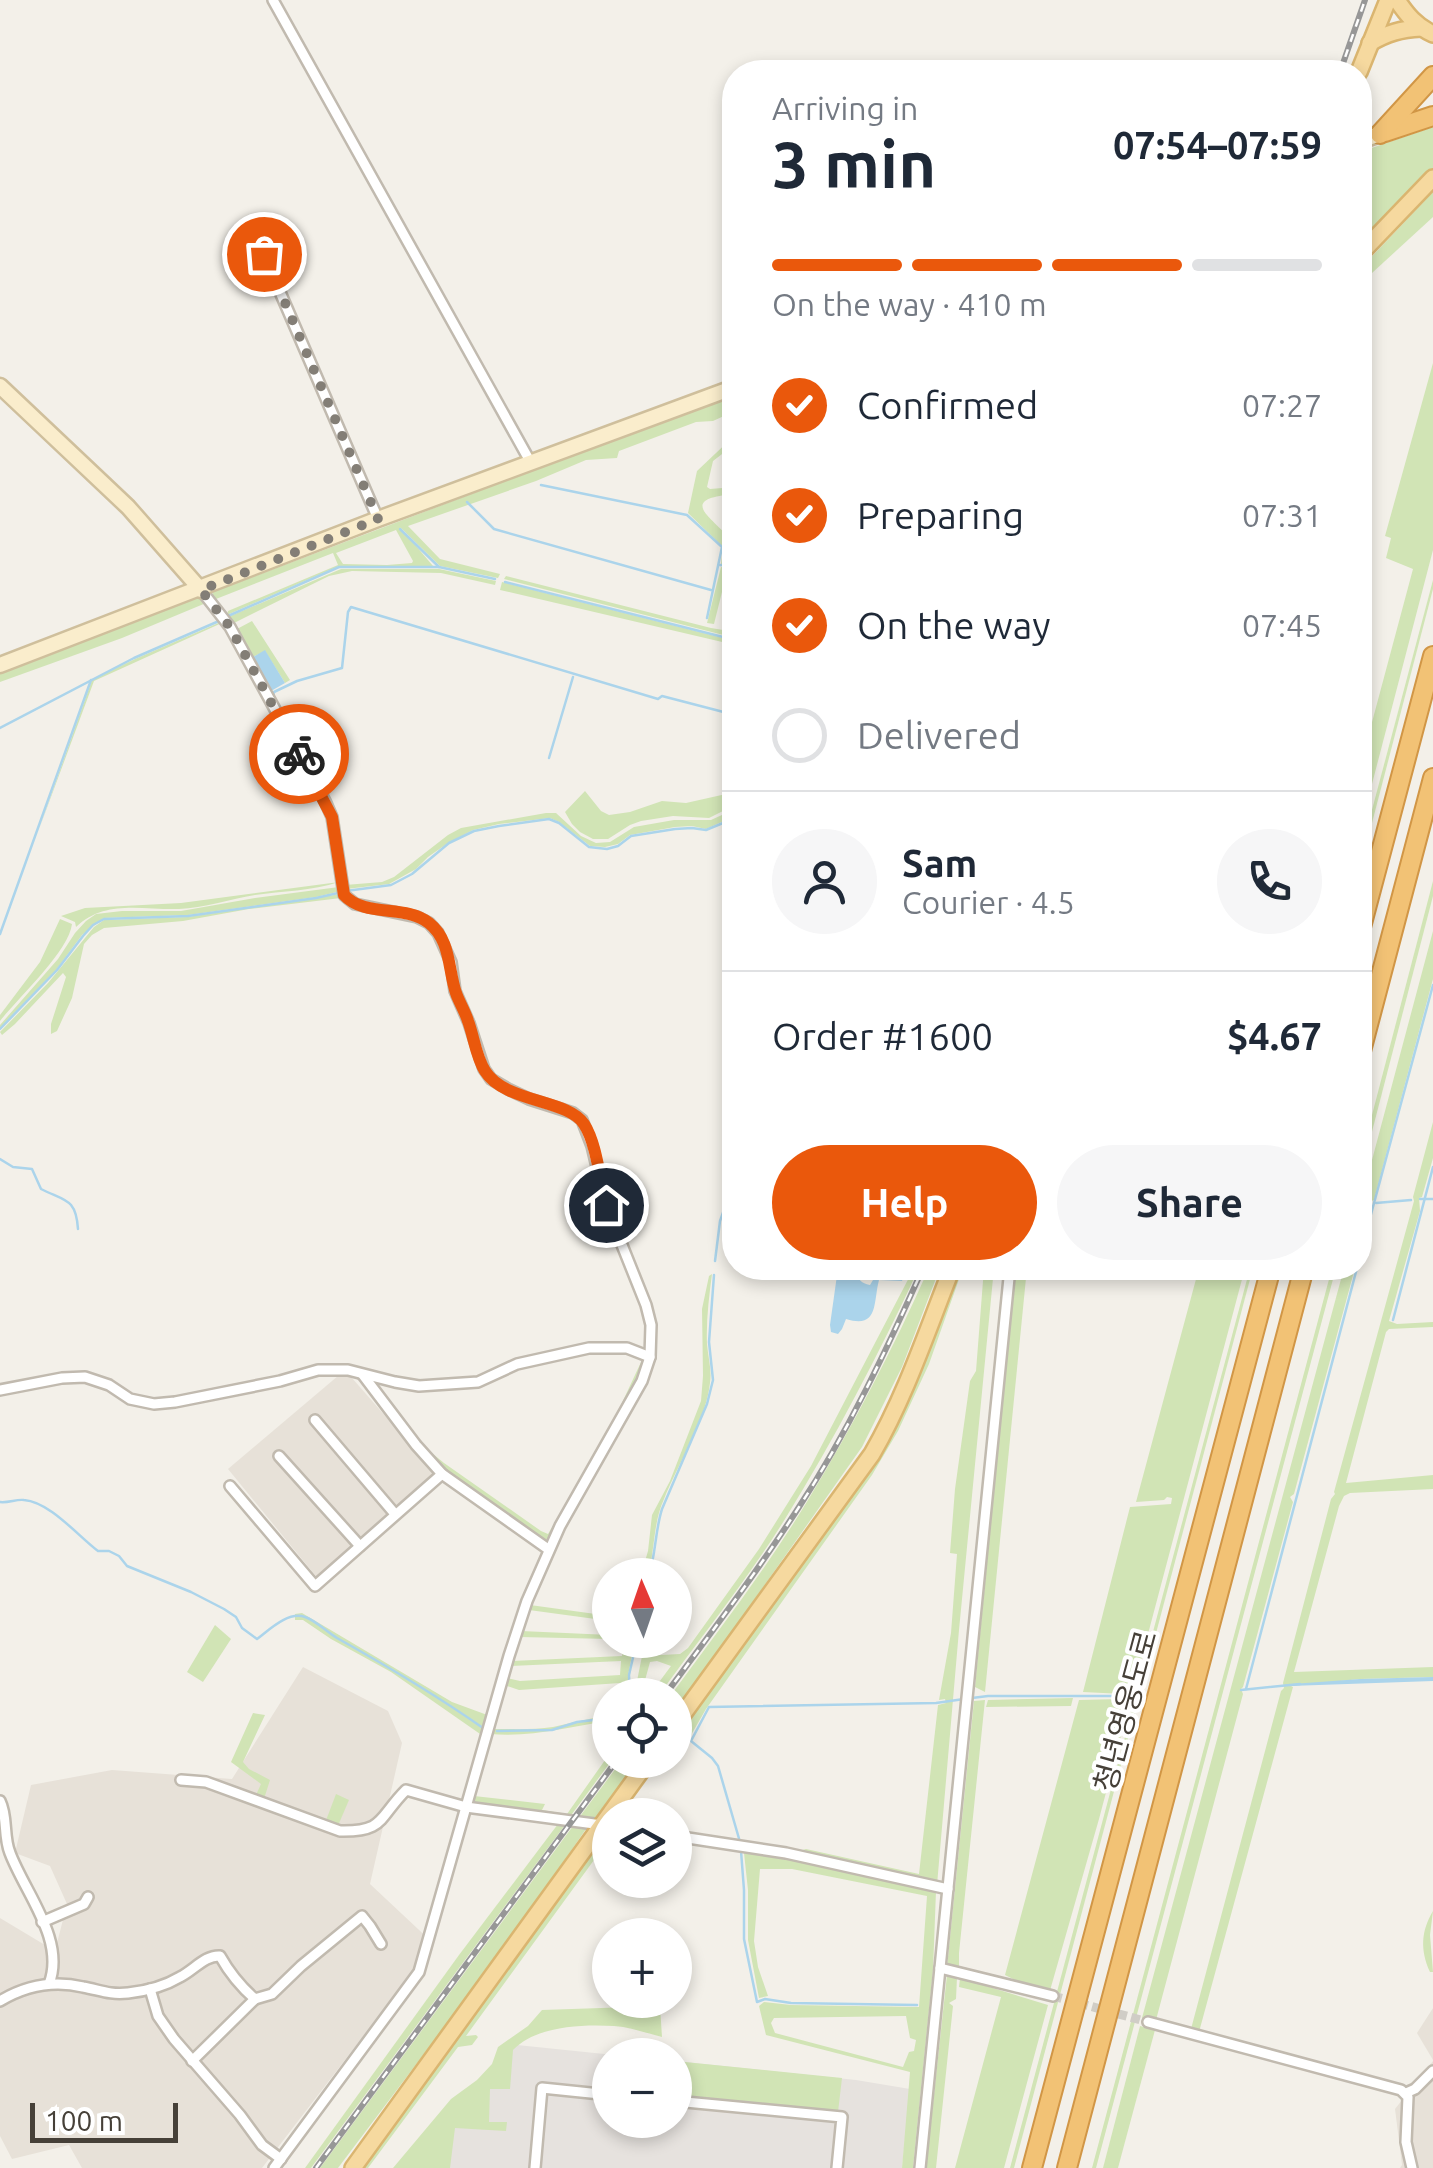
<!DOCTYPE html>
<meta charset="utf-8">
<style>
:root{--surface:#fff;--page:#f6f6f7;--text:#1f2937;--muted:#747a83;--line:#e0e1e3;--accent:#ea580c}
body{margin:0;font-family:Ubuntu,"Noto Sans KR",sans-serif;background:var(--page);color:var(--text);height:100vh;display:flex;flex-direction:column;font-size:38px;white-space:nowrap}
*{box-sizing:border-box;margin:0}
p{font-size:32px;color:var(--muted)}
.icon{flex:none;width:55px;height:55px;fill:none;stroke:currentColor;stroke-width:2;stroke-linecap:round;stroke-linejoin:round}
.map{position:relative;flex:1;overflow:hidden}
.panel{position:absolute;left:722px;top:60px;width:650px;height:1220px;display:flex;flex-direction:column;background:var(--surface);border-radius:40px;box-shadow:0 5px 15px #0003}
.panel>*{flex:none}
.needle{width:65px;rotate:358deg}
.controls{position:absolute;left:592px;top:1558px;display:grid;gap:20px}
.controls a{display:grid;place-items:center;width:100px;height:100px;border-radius:50%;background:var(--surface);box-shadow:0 5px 15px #0003;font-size:50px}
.scale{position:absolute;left:30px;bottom:25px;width:148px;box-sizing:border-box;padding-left:10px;border:5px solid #464038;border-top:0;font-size:28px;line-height:35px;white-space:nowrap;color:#464038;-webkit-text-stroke:8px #fff;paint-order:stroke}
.pin{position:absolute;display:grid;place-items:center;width:85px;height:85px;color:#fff;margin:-42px;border:5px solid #fff;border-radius:50%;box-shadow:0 2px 10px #0007}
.courier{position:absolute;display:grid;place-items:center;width:100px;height:100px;margin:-50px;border:8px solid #ea580c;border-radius:50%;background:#fff;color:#222;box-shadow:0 2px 12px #0007}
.summary em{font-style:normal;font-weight:700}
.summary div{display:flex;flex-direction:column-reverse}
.summary{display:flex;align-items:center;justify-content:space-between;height:170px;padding:0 50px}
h1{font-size:65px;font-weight:700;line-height:75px}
.bar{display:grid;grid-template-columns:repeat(4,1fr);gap:15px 10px;align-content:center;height:120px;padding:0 50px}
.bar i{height:12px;border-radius:8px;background:var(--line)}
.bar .current{background:var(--accent)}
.bar p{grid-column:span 4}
.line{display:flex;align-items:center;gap:25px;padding:0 50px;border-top:2px solid var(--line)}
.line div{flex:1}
.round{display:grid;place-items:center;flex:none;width:105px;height:105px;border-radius:52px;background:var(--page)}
ol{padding:0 50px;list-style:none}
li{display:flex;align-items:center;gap:30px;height:110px}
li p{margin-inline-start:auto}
li .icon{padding:10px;border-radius:50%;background:var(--accent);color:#fff;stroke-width:4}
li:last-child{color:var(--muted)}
li i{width:55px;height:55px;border:5px solid var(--line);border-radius:50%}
.button{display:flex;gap:20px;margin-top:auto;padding:20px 50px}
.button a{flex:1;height:115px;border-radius:60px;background:var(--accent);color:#fff;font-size:40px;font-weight:700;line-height:115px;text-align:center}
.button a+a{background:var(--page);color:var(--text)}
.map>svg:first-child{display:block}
.residential{fill:#e7e1d8}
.industrial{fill:#e6e2de}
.green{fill:#d1e4b5;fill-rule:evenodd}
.water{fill:#abd4eb}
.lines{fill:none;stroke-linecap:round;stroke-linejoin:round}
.stream{stroke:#abd4eb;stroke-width:2.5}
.street-tunnel{stroke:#d0cdc6;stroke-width:9;stroke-dasharray:9 4.5;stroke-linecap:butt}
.street-casing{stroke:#c1baaf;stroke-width:14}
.secondary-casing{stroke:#cfbf9c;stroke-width:19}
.primary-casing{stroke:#dab570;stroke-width:20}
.highway-casing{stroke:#d19646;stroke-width:22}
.street{stroke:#fff;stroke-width:9}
.secondary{stroke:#faedcc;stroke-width:14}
.primary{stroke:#f6d99f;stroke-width:15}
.highway{stroke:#f2c275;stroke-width:18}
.rail-casing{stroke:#979797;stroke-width:6}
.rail{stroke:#fff;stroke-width:2.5;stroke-dasharray:8;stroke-linecap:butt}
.done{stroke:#837e76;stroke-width:10;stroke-dasharray:0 18}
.route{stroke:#ea580c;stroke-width:12}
.labels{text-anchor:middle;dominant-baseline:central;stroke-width:8;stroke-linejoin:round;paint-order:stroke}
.street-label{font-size:30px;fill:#464038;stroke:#fff}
</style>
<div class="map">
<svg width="1433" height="2168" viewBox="0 0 1433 2168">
<rect width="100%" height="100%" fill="#f3f0e9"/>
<g class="residential">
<polygon points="345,1370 436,1474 319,1580 228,1469"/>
<polygon points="303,1667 388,1711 402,1743 370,1884 434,1944 262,2168 82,2168 69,2145 12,2159 0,2136 0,1918 55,1951 67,1904 50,1866 15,1853 31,1785 112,1770 232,1779"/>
<polygon points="1433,2008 1433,2060 1417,2033"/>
<polygon points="1433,2061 1433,2168 1400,2168 1402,2165 1395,2109"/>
</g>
<polygon class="industrial" points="517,2045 614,2055 610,2055 610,2120 675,2120 675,2061 856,2080 910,2089 902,2168 403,2168"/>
<g class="green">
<polygon points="1433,127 1433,172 1360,248 1360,152"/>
<polygon points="1433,192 1433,217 1360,284 1360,269"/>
<polygon points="1433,363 1433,550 1360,830 1360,789 1368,791 1370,783 1360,781 1360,767 1413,569 1386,558 1391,538 1385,536"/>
<path d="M735 394V411L713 421 696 422 619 451 617 458 586 460 536 481 408 526 440 559 500 574 498 578 440 566 400 527 433 566H339L227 615 228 611 338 565 333 553 216 599 213 595V592ZM396 530 413 561 412 563 387 565 343 564 336 553Z"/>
<path d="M735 435V444L713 461 707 487 710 489 735 487V494C674 499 714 518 733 542L728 563 721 564 723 547 688 513 697 471Z"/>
<polygon points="721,567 728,568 714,624 707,623"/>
<polygon points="341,569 439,569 496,581 495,585 441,573 352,571 329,576 232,624 228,617"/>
<polygon points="506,576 711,628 735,632 735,638 504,579"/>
<polygon points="1433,580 1433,589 1360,869 1360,855"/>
<polygon points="502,582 735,641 735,645 500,590"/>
<polygon points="196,598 200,598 206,603 122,638 0,682 0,674"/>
<polygon points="223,621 224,622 94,681 38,832 92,680 135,659"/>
<polygon points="252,621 290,680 285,683 265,651 253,657 271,691 271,697 261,681 237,629"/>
<polygon points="585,791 601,811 609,815 630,812 662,801 686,803 735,792 735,805 709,818 673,816 641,821 630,825 608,839 593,839 580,832 572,824 565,812"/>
<polygon points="735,809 735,816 706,829 692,826 675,827 630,835 618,844 605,847 590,846 559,822 550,818 499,824 473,830 448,843 428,857 416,869 389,884 346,889 345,885 382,882 394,877 448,835 461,828 546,813 556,813 581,836 596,843 610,842 634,827 674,820 711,820"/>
<polygon points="1433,881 1433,896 1360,1178 1360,1161"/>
<path d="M339 882C312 891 282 891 255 895 230 899 204 908 179 909 142 910 105 899 76 927L75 922 61 916 85 908 181 903Z"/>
<polygon points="339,887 341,891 316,897 188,915 104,918 82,935 56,970 0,1028 0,1025 58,959 75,933 86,921 96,914 122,911 181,911 255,898"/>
<polygon points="341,894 341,898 249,909 183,921 104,928 92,935 84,944 72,998 57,1031 51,1034 51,1024 66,977 63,973 15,1024 2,1035 0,1032 48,983 94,927 104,920 187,917"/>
<path d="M60 919 72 924C69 951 18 998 0 1021V1015L40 962Z"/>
<polygon points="1433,931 1433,979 1374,1200 1366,1203 1372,1206 1371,1211 1360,1251 1360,1205"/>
<polygon points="1433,1122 1433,1158 1422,1197 1419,1198 1420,1211 1389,1321 1397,1324 1433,1322 1433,1327 1389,1329 1386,1332 1346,1483 1433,1475 1433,1489 1350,1493 1344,1496 1339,1506 1294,1672 1433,1667 1433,1677 1360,1679 1291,1686 1293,1687 1199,2032 1191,2029 1281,1691 1284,1688 1283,1683 1331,1499 1335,1494 1334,1492 1414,1201 1413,1197"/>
<path d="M914 1268H919C879 1354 835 1438 785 1519 747 1580 701 1637 659 1695H643L637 1681 642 1656 680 1654 688 1648 759 1549 811 1466ZM657 1661 671 1666 651 1693 644 1684 650 1662Z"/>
<path d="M929 1268H940L902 1367 862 1447 675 1712V1695H671C718 1631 767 1568 808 1500 853 1426 894 1347 929 1268Z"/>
<polygon points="956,1268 963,1268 929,1364 898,1431 872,1475 706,1709 687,1742 678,1743 675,1747 675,1738 858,1486 874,1461"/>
<polygon points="984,1268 994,1268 959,1630 937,1885 796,1852 806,1849 919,1874 938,1705 946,1703 945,1699 939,1700 951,1633 957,1554 950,1553 955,1489 970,1381 976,1371"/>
<polygon points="1015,1268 1027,1268 985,1692 975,1687"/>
<polygon points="1199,1268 1245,1268 1099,1819 1049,1994 1035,1990 1005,1975 1079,1700 1121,1699 1123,1694 1083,1692 1130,1507 1171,1504 1172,1498 1167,1497 1164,1500 1136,1502"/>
<polygon points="1250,1268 1253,1268 1014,2168 1010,2168"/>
<polygon points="1332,1268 1336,1268 1096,2168 1092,2168"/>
<polygon points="1344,1268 1355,1268 1294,1494 1290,1497 1293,1502 1243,1687 1241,1689 1243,1694 1156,2020 1142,2018"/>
<path d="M712 1274C709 1297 706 1321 707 1344 708 1357 712 1370 710 1383 706 1420 678 1464 664 1499 653 1523 655 1550 648 1575H641L648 1551 652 1515 670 1481 701 1401 703 1376 702 1309 709 1276Z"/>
<polygon points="642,1360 646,1362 641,1380 549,1539 545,1540 454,1479 442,1470 410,1435 444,1463 541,1531 548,1534 607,1435"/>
<polygon points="530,1605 610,1616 610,1621 529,1610"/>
<polygon points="302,1613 452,1702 490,1716 483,1736 391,1672 331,1639 303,1620 295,1620 295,1614"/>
<polygon points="215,1625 231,1639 203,1682 187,1672"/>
<polygon points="521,1631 610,1635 610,1639 520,1637"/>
<polygon points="625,1640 635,1640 628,1676 629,1695 622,1695 620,1683 519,1690 504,1685 507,1678 520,1681 620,1675 621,1661 511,1666 512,1661 622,1656"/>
<polygon points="1073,1698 1071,1706 986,1707 988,1700"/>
<polygon points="985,1700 959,1953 959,1970 947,1967 974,1701"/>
<polygon points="253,1713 265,1715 243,1762 249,1769 270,1780 263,1802 256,1795 261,1784 231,1762"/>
<path d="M610 1715V1721C570 1726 531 1738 490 1734L494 1726 495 1729C514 1729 534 1730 553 1727 572 1723 591 1718 610 1715Z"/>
<polygon points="610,1753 610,1760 612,1760 569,1818 474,1804 474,1796 545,1804 542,1810 567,1814"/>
<polygon points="622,1760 639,1760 592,1822 578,1819"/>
<polygon points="336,1794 349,1800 337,1828 325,1823"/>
<polygon points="558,1824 565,1825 311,2168 305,2168 459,1955"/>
<polygon points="573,1826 586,1829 509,1941 338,2168 320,2168"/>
<polygon points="607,1833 610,1833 610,1838 466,2036 476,2035 478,2037 472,2045 458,2047 368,2168 360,2168"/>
<path d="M744 1853 786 1859 936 1891 933 1970 913 2168H902L910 2072 766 2035 759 2006 764 2002 791 2005 919 2007 927 1896 792 1869H760L754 1941 758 1967 768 1996 759 1998 748 1940V1890ZM906 2016 910 2038 916 2040 914 2051 909 2052 903 2067 775 2033 771 2023 774 2018Z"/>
<path d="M1433 1911 1430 1935 1433 1972H1430C1420 1950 1421 1931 1433 1911Z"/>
<polygon points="947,1975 957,1977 956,1999 949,2003 953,2006 936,2168 926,2168"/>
<polygon points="960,1978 1048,2005 1004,2168 955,2168 1001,1997 959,1987"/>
<path d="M660 2006 662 2037C646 2033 630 2027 614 2026 582 2024 536 2026 513 2050L510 2089H490L489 2122H507L506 2131 455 2128 450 2168H393L451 2099 477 2080 492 2064 498 2047 528 2026 542 2010Z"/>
<polygon points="1140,2026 1155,2030 1118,2168 1103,2168"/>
<polygon points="675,2061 842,2078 838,2112 675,2098"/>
</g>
<g class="water">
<polygon points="265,650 285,683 271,691 253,657"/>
<path d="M838 1268H857C855 1277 860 1283 870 1285L876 1275 867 1268H904L906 1271 902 1281 879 1280C873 1303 879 1329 846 1319L842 1329 838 1334 831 1332 830 1325Z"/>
<polygon points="1433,1677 1433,1681 1290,1686 1292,1684 1360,1679"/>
</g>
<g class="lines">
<g class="stream">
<polyline points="541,485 687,515 722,547 707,618"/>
<polyline points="467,502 494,529 711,590"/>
<polyline points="400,529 439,567 495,579"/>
<polyline points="720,565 735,566"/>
<polyline points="729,565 735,543"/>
<polyline points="505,582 735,640"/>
<polyline points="1360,614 1365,617 1360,635"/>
<polyline points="228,616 339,567 439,567"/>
<polyline points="0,728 134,658 219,621"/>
<polyline points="549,758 573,677"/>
<polyline points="1360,786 1366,787"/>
<polyline points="332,803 273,696 274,692 297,681 342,668 348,612 351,607 658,699 662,696 735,715"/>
<polyline points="346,891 391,885 412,874 449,843 474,831 499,826 549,819 559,823 589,847 607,849 618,846 631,836 675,829 692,828 706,830 735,818"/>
<polyline points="0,934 91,680"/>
<polyline points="0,1029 57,970 83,936 93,925 104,919 188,916 316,898 338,893"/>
<path d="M0 1159 13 1167 32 1169 41 1189C65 1201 76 1198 78 1229"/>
<polyline points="1420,1199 1433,1199"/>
<polyline points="1376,1203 1411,1200"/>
<polyline points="1360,1255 1433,985"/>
<polyline points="715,1261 720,1221 735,1179"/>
<polyline points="1393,1320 1433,1167"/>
<path d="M0 1502C9 1503 16 1499 24 1500 50 1502 78 1536 98 1551H109L119 1556 127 1566 191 1592 224 1609 236 1617 242 1628 257 1639C269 1630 288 1611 305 1617 315 1620 327 1632 337 1638 387 1666 436 1695 483 1728"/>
<path d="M649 1575C656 1553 655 1531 662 1509L707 1404 713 1380 709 1342 714 1275"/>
<polyline points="1246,1689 1357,1268"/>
<polyline points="1241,1690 1300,1684"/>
<polyline points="630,1695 629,1675 637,1640"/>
<polyline points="972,1698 988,1696 1121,1696"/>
<polyline points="497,1731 552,1730 577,1722 610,1718"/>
<polyline points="740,1842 718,1766 712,1758 691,1741 709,1707 936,1703 964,1699"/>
<polyline points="741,1851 744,1890 744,1939 757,2002 765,1999 791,2003 917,2005"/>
</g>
<polyline class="street-tunnel" points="1053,1996 1148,2022"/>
<g class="street-casing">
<g id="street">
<polyline points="273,0 531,463"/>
<polyline points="264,255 378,519"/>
<polyline points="201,590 230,627 325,801 332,817 344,895 355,904 417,917 429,923 438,933 451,962 455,991 469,1023 484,1069 491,1079 508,1089 529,1099 573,1113 582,1120 592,1146 606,1205 646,1305 651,1325 650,1357 642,1381 560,1526 527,1601 509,1656 419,1972 274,2168"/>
<polyline points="363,1375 416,1445 442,1474 548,1549"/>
<polyline points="0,1390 62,1378 85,1377 109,1385 130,1399 154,1404 175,1402 280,1381 318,1370 348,1370 395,1382 419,1386 478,1382 517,1364 589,1348 627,1348 650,1357"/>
<polyline points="315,1420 395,1514"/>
<polyline points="279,1456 360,1546"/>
<polyline points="230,1486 315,1586 442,1474"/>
<path d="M181 1780 206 1782 340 1831C385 1832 378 1818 406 1790L466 1807 602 1825"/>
<path d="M0 1801C8 1817 3 1836 10 1853 25 1893 66 1940 49 1984"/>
<polyline points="675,1836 786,1853 948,1889"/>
<polyline points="42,1922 84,1904 88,1897"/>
<polyline points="940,1968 1053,1996"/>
<polyline points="150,1989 158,2016 174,2039 240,2115 262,2145 281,2159"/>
<path d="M0 2001C25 1986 53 1980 83 1987 100 1990 109 1995 128 1993 146 1991 165 1986 180 1977 194 1970 205 1955 220 1956 229 1972 241 1987 255 1999L272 1994 301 1966 362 1916 370 1926 381 1944"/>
<polyline points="1148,2022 1401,2090 1408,2097 1406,2142 1412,2168"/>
<polyline points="192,2061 255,1999"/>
<polyline points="1406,2093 1415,2089 1433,2071"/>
<polyline points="675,2101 842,2117 837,2168"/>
<polyline points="535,2168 542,2088 610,2095"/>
<polyline points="920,2168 1010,1268"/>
</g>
</g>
<g class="secondary-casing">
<g id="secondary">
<polyline points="1360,141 1380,134"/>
<polyline points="0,386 128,507 201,590"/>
<polyline points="0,665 378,519 735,387"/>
</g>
</g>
<g class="primary-casing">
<g id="primary">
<path d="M1397 0C1407 15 1416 26 1433 34"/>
<path d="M1370 43C1387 33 1401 29 1421 28"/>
<polyline points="1359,72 1388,0"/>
<polyline points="1360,254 1433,178"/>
<path d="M675 1725 872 1454C906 1395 927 1331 952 1268"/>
<polyline points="353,2168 649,1760"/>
</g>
</g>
<g class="highway-casing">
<g id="highway">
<polyline points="1385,132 1433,116"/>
<polyline points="1380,134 1433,76"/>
<polyline points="1360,931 1433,656"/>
<polyline points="1360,1055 1433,778"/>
<polyline points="1032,2168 1271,1268"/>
<polyline points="1067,2168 1304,1268"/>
</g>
</g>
<use href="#street" class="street"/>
<use href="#secondary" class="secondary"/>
<use href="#primary" class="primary"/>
<use href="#highway" class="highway"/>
<g class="rail-casing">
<g id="rail">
<polyline points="1340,72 1365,0"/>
<path d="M665 1695C711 1633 757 1572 799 1507 848 1432 887 1349 923 1268"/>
<polyline points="316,2168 617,1760"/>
</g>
</g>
<use href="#rail" class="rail"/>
</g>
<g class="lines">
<polyline class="done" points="264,254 378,519 201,590 230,627 299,754"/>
<path class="route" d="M299 754 332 817 344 895C365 918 405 904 429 923 451 940 448 970 456 993 459 1002 465 1011 468 1021 474 1037 476 1057 485 1071 505 1103 568 1099 584 1124 597 1144 600 1182 606 1205"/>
</g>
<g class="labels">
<g class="street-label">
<text transform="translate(1125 1711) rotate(-75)">청년영웅도로</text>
</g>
</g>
</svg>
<div class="controls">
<a><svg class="needle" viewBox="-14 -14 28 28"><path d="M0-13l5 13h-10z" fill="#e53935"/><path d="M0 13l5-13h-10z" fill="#747a83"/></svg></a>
<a><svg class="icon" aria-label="locate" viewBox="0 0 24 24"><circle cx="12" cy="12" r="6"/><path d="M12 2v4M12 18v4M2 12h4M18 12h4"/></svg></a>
<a><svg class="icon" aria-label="layers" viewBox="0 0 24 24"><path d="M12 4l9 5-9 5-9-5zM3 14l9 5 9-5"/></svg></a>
<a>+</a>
<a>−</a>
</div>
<div class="scale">100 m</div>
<div class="pin" style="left:264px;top:254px;background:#ea580c"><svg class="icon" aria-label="bag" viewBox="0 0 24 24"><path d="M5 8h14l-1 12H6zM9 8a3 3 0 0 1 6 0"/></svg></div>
<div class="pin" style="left:606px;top:1205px;background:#1f2937"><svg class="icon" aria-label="home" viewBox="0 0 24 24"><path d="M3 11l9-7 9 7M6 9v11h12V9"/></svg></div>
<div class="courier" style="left:299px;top:754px"><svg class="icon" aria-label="bike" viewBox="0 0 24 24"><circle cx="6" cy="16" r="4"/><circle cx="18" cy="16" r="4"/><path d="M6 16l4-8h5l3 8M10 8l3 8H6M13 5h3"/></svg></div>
<section class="panel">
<div class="summary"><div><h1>3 min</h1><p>Arriving in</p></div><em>07:54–07:59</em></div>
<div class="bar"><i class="current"></i><i class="current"></i><i class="current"></i><i></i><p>On the way · 410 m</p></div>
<ol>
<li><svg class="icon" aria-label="check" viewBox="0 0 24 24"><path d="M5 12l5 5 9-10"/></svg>Confirmed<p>07:27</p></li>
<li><svg class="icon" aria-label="check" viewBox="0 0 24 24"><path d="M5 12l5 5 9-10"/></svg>Preparing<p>07:31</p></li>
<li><svg class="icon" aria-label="check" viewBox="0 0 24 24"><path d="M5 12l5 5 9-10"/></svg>On the way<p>07:45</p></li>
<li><i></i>Delivered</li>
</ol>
<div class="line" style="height:180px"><a class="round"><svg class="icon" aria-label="person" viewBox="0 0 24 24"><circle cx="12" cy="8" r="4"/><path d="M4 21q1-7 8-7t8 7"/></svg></a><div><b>Sam</b><p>Courier · 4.5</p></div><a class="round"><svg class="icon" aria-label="phone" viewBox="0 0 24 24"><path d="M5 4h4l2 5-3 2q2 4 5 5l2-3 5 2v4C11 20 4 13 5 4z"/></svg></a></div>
<div class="line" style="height:130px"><div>Order #1600</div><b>$4.67</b></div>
<div class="button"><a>Help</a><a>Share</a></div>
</section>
</div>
